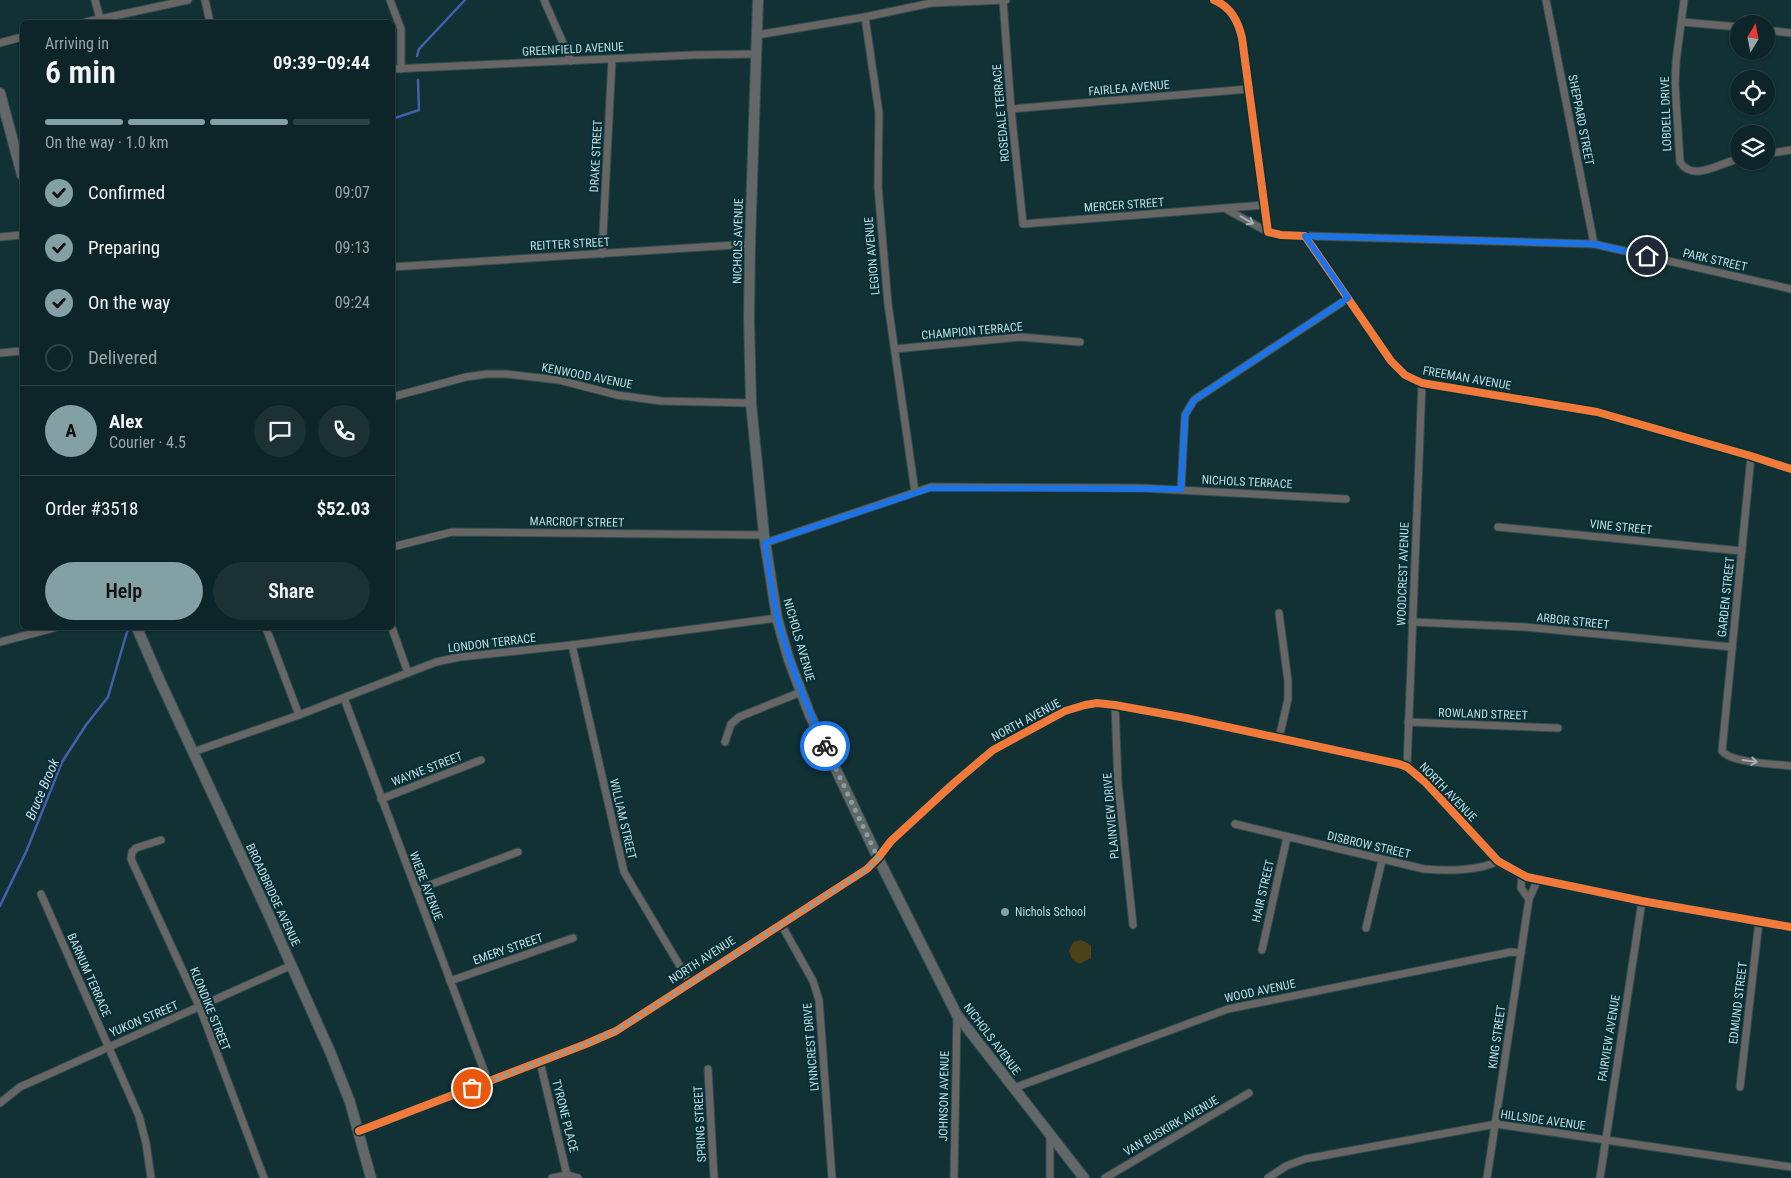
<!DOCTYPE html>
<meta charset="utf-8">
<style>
:root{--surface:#0d2528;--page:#1b3134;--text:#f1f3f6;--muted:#9aa5a8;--line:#2d4245;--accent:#83a0a4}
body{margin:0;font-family:"Roboto Condensed",sans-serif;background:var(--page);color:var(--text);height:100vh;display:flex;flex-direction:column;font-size:19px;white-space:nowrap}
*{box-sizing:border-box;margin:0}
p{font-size:16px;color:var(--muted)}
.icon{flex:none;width:28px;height:28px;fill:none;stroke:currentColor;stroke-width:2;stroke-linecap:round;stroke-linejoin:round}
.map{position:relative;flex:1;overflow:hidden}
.side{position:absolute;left:20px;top:20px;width:375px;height:610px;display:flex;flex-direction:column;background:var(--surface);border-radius:8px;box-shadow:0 1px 4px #0004,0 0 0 1px var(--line)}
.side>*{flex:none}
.needle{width:32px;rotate:10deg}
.tools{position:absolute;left:1730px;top:15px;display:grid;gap:10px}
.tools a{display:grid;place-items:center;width:45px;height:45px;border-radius:50%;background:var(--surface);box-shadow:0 1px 4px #0004,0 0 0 1px var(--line);font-size:25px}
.pin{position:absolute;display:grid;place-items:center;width:42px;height:42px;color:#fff;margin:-21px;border:2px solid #fff;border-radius:50%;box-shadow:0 1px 5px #0007}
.courier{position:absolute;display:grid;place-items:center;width:50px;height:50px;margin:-25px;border:4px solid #1a73e8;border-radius:50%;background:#fff;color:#222;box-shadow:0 1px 6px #0007}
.overview em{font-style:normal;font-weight:600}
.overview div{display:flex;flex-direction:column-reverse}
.overview{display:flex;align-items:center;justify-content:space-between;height:85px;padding:0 25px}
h1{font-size:32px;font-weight:600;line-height:38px}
.bar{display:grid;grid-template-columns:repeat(4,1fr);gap:8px 5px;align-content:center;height:60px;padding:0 25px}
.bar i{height:6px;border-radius:4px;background:var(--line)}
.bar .current{background:var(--accent)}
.bar p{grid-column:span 4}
.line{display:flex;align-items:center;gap:12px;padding:0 25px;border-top:1px solid var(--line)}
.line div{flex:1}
.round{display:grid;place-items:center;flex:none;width:52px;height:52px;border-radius:26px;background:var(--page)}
ol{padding:0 25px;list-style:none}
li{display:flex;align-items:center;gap:15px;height:55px}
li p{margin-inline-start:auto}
li .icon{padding:5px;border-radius:50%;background:var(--accent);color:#111;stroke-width:4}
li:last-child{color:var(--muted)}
li i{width:28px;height:28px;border:2px solid var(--line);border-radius:50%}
.primary-button{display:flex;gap:10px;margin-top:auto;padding:10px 25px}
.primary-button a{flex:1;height:58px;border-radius:30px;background:var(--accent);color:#111;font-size:20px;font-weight:600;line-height:58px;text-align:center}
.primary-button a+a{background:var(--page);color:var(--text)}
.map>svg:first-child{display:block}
.green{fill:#4c4117}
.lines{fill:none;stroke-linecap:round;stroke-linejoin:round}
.stream{stroke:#455faf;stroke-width:2.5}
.minor-casing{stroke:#334d51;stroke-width:9}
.tertiary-casing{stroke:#334d51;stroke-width:11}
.secondary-casing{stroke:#334d51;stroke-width:12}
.minor{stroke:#676665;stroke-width:7}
.tertiary{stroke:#676665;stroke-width:9}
.secondary{stroke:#646767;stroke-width:10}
.cycleway-casing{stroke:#083137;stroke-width:11}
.cycleway{stroke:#f17a3a;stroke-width:8}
.oneway{stroke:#a2b2b4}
.done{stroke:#83a0a4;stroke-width:5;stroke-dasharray:0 9}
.route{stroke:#1a73e8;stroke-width:6}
.poi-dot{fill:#83a0a4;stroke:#083137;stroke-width:2}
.labels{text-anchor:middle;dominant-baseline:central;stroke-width:4.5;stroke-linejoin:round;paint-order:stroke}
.street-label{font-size:12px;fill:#c1dbdf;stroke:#083137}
.poi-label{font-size:12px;fill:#c1dbdf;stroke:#083137;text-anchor:start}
.water-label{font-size:14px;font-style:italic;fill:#d0d9f1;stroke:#083137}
</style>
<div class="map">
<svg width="1791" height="1178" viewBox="0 0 1791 1178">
<rect width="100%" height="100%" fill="#113135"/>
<polygon class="green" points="1081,940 1091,945 1091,958 1079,964 1072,959 1069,951 1073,942"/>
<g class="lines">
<g class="stream">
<polyline points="417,56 419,49 465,0"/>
<polyline points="392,119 419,110 418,80"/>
<polyline points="0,906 26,852 62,762 86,725 108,697 127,632 130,628"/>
</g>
<g class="minor-casing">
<g id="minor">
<polyline points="95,0 100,19"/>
<polyline points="205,0 210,22"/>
<polyline points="390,0 401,29 401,69"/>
<polyline points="544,0 571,61"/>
<polyline points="1003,0 1011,109 1023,224 1264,205"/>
<path d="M1214 0C1231 7 1238 21 1242 38L1268 232 1281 235 1305 236 1391 361 1405 375 1422 383 1597 412 1751 456 1791 469"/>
<polyline points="1546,0 1594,244"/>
<path d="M1684 0 1676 62 1675 84 1680 162C1693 183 1721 162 1739 159"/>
<polyline points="865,17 879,113 878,187 888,304 915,492"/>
<polyline points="86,22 188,0"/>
<polyline points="1682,22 1739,27"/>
<polyline points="1766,30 1791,33"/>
<polyline points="757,35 865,17 931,3 1006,0"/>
<polyline points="0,43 22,37"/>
<polyline points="392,69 693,55 755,54"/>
<polyline points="1011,109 1249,89"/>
<polyline points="1766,154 1791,150"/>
<polyline points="1226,209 1268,232"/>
<polyline points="1305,236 1594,244 1791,289"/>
<polyline points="0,237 22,235"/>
<polyline points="602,254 612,59"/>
<polyline points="392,267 750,244"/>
<polyline points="895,349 1020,337 1080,342"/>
<polyline points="0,353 22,351"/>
<polyline points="392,397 466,377 487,374 506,374 559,380 617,395 661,401 751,403"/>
<path d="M1751 456 1722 751C1731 763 1775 764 1791 766"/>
<polyline points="1181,489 1185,415 1194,400 1347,299"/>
<polyline points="1498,527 1742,551"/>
<polyline points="765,543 931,487 1141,488 1346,499"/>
<polyline points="392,547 452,532 764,535"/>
<polyline points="1279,613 1288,681 1288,699 1279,738"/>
<polyline points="1412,622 1525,627 1732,647"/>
<polyline points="266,628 299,715"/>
<polyline points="392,628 408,673"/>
<polyline points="0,642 54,628"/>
<polyline points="572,645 624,872 690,983"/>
<polyline points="344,698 488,1081"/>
<polyline points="1115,705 1118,783 1133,925"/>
<polyline points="1408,722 1558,728"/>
<polyline points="725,742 731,724 739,717 801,692"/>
<polyline points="193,752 299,715 436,662 460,657 572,645 777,618"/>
<polyline points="1407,767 1422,383"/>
<polyline points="381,799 481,760"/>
<path d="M1235 824 1424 869C1445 871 1480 871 1498 861"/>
<polyline points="161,840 136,848 132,852 131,859 200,1008 264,1178"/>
<polyline points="1522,874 1521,888 1529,899"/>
<polyline points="416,890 518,852"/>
<polyline points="41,894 139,1116 146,1143 151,1178"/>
<polyline points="781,924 813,981 819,1000 832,1178"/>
<polyline points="1366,928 1382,860"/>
<polyline points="1262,950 1287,837"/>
<polyline points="450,981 573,938"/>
<polyline points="540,1062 567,1175"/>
<polyline points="708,1069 714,1178"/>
<polyline points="1740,1087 1759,921"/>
<polyline points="1014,1088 1228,1009 1511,952 1521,953"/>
<polyline points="0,1103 20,1087 292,965"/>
<polyline points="1050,1134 1050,1178"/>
<polyline points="552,1178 567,1175 578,1178"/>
<polyline points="954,1178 957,1015"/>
<polyline points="1105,1178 1249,1093"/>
<polyline points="1268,1178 1286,1166 1305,1159 1496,1124 1791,1167"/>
<polyline points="1487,1178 1529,899 1538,879"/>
<polyline points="1600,1178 1642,901"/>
</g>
</g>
<g class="tertiary-casing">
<polyline id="tertiary" points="359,1131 586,1044 616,1031 867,869 878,858 891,841 954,783 993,750 1065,711 1085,705 1097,703 1115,705 1186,718 1399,764 1407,767 1426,783 1498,861 1527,877 1642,901 1791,927"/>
</g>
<g class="secondary-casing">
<g id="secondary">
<polyline points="758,0 750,244 749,318 751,403 764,535 777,618 789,660 810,715 878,858 957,1015 1084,1178"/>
<polyline points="0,93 22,175"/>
<polyline points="137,628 160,681 267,911 331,1054 350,1102 371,1178"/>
</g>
</g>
<use href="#minor" class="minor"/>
<use href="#tertiary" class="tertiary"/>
<use href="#secondary" class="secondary"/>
<g class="cycleway-casing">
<g id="cycleway">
<path d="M1214 0C1231 7 1238 21 1242 38L1268 232 1281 235 1305 236 1391 361 1405 375 1422 383 1597 412 1751 456 1791 469"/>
<polyline points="359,1131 586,1044 616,1031 867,869 878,858 891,841 954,783 993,750 1065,711 1085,705 1097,703 1115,705 1186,718 1399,764 1407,767 1426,783 1498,861 1527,877 1642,901 1791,927"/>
</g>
</g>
<use href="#cycleway" class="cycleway"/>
</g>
<defs><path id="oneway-shaft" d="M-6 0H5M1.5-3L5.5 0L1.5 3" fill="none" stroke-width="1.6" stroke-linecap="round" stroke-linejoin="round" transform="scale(1.25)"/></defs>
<g class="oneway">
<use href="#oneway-shaft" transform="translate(1247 220) rotate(30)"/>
<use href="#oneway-shaft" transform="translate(1750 761) rotate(8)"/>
</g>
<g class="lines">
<polyline class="done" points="472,1088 586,1044 616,1031 867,869 878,858 825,746"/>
<path class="route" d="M825 746C806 705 789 663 778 620 772 595 769 568 765 543L931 488 1181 489 1185 415 1194 400 1348 298 1305 236 1594 244 1647 256"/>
</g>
<circle class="poi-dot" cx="1005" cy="912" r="5"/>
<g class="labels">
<g class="street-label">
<text transform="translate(573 49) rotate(-3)">GREENFIELD AVENUE</text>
<text transform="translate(1129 88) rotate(-5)">FAIRLEA AVENUE</text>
<text transform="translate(1001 113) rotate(-95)">ROSEDALE TERRACE</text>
<text transform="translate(1666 114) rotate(-92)">LOBDELL DRIVE</text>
<text transform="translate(1581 120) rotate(79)">SHEPPARD STREET</text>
<text transform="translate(596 156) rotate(-87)">DRAKE STREET</text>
<text transform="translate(1124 205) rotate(-4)">MERCER STREET</text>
<text transform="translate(738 241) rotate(-89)">NICHOLS AVENUE</text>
<text transform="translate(570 244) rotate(-3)">REITTER STREET</text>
<text transform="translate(872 256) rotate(-95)">LEGION AVENUE</text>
<text transform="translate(1715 260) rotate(13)">PARK STREET</text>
<text transform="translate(972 331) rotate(-5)">CHAMPION TERRACE</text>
<text transform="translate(587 376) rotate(11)">KENWOOD AVENUE</text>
<text transform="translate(1467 378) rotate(10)">FREEMAN AVENUE</text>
<text transform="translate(1247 482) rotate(3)">NICHOLS TERRACE</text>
<text transform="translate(577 522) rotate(1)">MARCROFT STREET</text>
<text transform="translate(1621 527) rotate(6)">VINE STREET</text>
<text transform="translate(1403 574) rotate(-88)">WOODCREST AVENUE</text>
<text transform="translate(1726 597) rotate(-84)">GARDEN STREET</text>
<text transform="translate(1573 621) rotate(6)">ARBOR STREET</text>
<text transform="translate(799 640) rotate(74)">NICHOLS AVENUE</text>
<text transform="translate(492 643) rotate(-7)">LONDON TERRACE</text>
<text transform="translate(1483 714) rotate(2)">ROWLAND STREET</text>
<text transform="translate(1026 720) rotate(-28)">NORTH AVENUE</text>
<text transform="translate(427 769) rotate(-21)">WAYNE STREET</text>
<text transform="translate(1448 792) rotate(46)">NORTH AVENUE</text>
<text transform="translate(1111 816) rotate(-95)">PLAINVIEW DRIVE</text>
<text transform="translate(623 819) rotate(77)">WILLIAM STREET</text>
<text transform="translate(1369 845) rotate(13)">DISBROW STREET</text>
<text transform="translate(426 886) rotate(69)">WIEBE AVENUE</text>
<text transform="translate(1263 891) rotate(-77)">HAIR STREET</text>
<text transform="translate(273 895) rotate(65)">BROADBRIDGE AVENUE</text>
<text transform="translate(508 949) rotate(-19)">EMERY STREET</text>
<text transform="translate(702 960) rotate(-33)">NORTH AVENUE</text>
<text transform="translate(89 975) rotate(66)">BARNUM TERRACE</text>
<text transform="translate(1260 991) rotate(-12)">WOOD AVENUE</text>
<text transform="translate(1738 1003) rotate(-83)">EDMUND STREET</text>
<text transform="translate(210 1009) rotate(68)">KLONDIKE STREET</text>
<text transform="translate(144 1019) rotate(-23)">YUKON STREET</text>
<text transform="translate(1497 1037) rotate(-82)">KING STREET</text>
<text transform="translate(1609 1038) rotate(-81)">FAIRVIEW AVENUE</text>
<text transform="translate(992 1039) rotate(53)">NICHOLS AVENUE</text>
<text transform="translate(811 1047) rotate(-95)">LYNNCREST DRIVE</text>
<text transform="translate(944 1096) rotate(-89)">JOHNSON AVENUE</text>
<text transform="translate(565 1116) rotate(76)">TYRONE PLACE</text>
<text transform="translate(1543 1120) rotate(8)">HILLSIDE AVENUE</text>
<text transform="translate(700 1124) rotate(-93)">SPRING STREET</text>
<text transform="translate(1171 1126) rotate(-30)">VAN BUSKIRK AVENUE</text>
</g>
<g class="poi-label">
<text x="1015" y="912">Nichols School</text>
</g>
<g class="water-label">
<text transform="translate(42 789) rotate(-67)">Bruce Brook</text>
</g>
</g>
</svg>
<div class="tools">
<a><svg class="needle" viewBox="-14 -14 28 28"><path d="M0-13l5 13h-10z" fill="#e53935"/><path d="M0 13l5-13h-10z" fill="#9aa5a8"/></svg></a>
<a><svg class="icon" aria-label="locate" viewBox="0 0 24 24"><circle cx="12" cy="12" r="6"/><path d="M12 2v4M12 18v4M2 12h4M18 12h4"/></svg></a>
<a><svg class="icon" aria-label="layers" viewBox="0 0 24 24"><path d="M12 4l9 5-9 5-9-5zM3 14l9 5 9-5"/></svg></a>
</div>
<div class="pin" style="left:472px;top:1088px;background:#ea580c"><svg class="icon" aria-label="bag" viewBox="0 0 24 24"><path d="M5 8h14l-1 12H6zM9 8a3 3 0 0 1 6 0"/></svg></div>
<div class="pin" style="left:1647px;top:256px;background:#1f2937"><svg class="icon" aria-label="home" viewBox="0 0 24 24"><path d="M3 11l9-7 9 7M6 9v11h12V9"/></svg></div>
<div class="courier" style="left:825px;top:746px"><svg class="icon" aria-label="bike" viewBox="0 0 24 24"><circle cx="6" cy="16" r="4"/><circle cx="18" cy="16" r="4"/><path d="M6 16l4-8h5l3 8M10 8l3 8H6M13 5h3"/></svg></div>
<section class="side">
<div class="overview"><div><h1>6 min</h1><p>Arriving in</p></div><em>09:39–09:44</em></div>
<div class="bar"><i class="current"></i><i class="current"></i><i class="current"></i><i></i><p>On the way · 1.0 km</p></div>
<ol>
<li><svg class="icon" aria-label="check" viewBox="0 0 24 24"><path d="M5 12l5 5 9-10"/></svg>Confirmed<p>09:07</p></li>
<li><svg class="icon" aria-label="check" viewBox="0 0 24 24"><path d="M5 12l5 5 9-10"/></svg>Preparing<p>09:13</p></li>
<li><svg class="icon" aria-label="check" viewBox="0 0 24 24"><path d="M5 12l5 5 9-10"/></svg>On the way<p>09:24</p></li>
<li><i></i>Delivered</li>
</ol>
<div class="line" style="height:90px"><b class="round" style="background:var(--accent);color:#111">A</b><div><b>Alex</b><p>Courier · 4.5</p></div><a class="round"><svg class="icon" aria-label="chat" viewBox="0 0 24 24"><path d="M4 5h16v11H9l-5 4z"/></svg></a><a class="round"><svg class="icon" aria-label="phone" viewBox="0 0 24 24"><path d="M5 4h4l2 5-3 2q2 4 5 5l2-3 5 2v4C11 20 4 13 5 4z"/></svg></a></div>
<div class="line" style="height:65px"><div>Order #3518</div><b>$52.03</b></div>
<div class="primary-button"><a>Help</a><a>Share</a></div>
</section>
</div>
